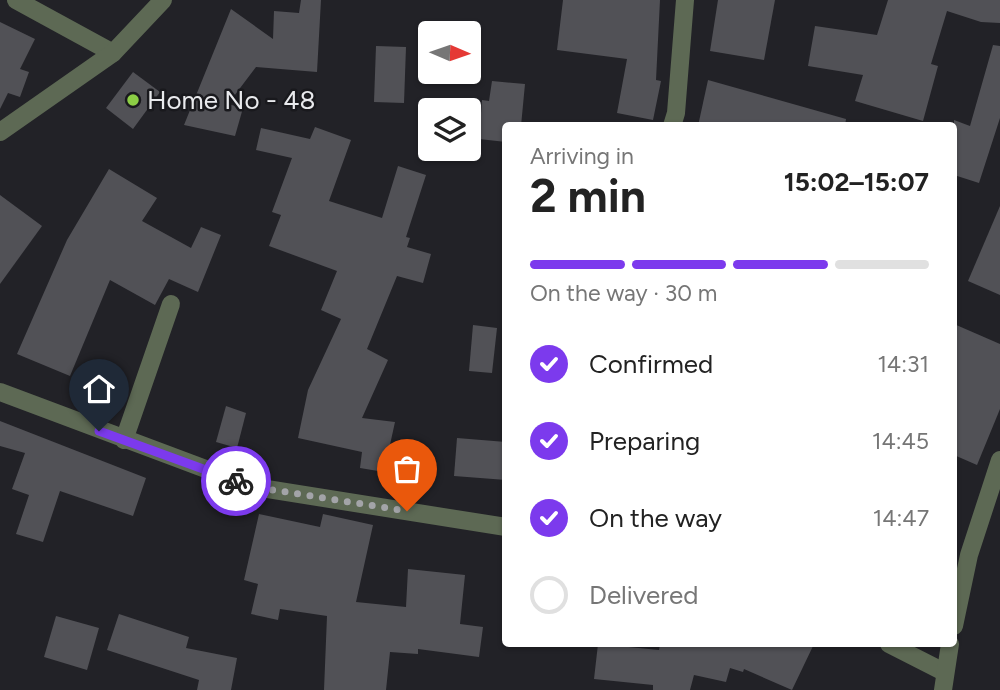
<!DOCTYPE html>
<meta charset="utf-8">
<style>
:root{--surface:#fff;--page:#f2f2f2;--text:#222;--muted:#767676;--line:#e0e0e0;--accent:#7c3aed}
body{margin:0;font-family:Figtree,sans-serif;background:var(--page);color:var(--text);height:100vh;display:flex;flex-direction:column;font-size:26px;white-space:nowrap}
*{box-sizing:border-box;margin:0}
p{font-size:23px;color:var(--muted)}
.icon{flex:none;width:38px;height:38px;fill:none;stroke:currentColor;stroke-width:2;stroke-linecap:round;stroke-linejoin:round}
.map{position:relative;flex:1;overflow:hidden}
.sheet{position:absolute;left:502px;top:122px;width:455px;height:525px;display:flex;flex-direction:column;background:var(--surface);border-radius:7px;box-shadow:0 2px 5px #0004}
.sheet>*{flex:none}
.needle{width:46px;rotate:92deg}
.fabs{position:absolute;left:418px;top:21px;display:grid;gap:14px}
.fabs a{display:grid;place-items:center;width:63px;height:63px;border-radius:7px;background:var(--surface);box-shadow:0 2px 5px #0004;font-size:35px}
.pin{position:absolute;display:grid;place-items:center;width:60px;height:60px;color:#fff;margin:-72px -30px;border-radius:50% 50% 50% 0;rotate:-45deg;box-shadow:0 0 7px #0007}
.pin .icon{rotate:45deg}
.courier{position:absolute;display:grid;place-items:center;width:70px;height:70px;margin:-35px;border:5px solid #7c3aed;border-radius:50%;background:#fff;color:#222;box-shadow:0 2px 9px #0007}
.head em{font-style:normal;font-weight:700}
.head div{display:flex;flex-direction:column-reverse}
.head{display:flex;align-items:center;justify-content:space-between;height:119px;padding:0 28px}
h1{font-size:46px;font-weight:700;line-height:52px}
.bar{display:grid;grid-template-columns:repeat(4,1fr);gap:10px 7px;align-content:center;height:84px;padding:0 28px}
.bar i{height:9px;border-radius:5px;background:var(--line)}
.bar .selected{background:var(--accent)}
.bar p{grid-column:span 4}
ol{padding:0 28px;list-style:none}
li{display:flex;align-items:center;gap:21px;height:77px}
li p{margin-inline-start:auto}
li .icon{padding:7px;border-radius:50%;background:var(--accent);color:#fff;stroke-width:4}
li:last-child{color:var(--muted)}
li i{width:38px;height:38px;border:4px solid var(--line);border-radius:50%}
.map>svg:first-child{display:block}
.building{fill:#515156}
.lines{fill:none;stroke-linecap:round;stroke-linejoin:round}
.street{stroke:#5d6954;stroke-width:18}
.done{stroke:#a3a4a8;stroke-width:7;stroke-dasharray:0 12.6}
.route{stroke:#7c3aed;stroke-width:9}
.poi-dot{fill:#8cce45;stroke:#19191d;stroke-width:2.5}
.labels{text-anchor:middle;dominant-baseline:central;stroke-width:5;stroke-linejoin:round;paint-order:stroke}
.poi-label{font-size:26px;fill:#e9eaed;stroke:#19191d;text-anchor:start}
</style>
<div class="map">
<svg width="1000" height="690" viewBox="0 0 1000 690">
<rect width="100%" height="100%" fill="#222227"/>
<g class="building">
<polygon points="301,0 321,0 317,72 256,67 228,104 243,108 235,136 184,125 231,9 273,39 274,11 299,13"/>
<polygon points="563,0 660,0 656,80 661,81 653,120 617,113 627,59 557,50"/>
<polygon points="718,0 775,0 764,60 710,51"/>
<polygon points="888,0 1000,0 1000,23 981,22 947,11 931,64 938,66 923,121 855,101 863,75 808,66 815,26 877,35"/>
<polygon points="0,22 35,39 20,69 29,72 20,97 8,93 0,109"/>
<polygon points="993,45 1000,46 1000,118 979,183 954,175 954,120 970,126"/>
<polygon points="376,46 406,47 404,103 374,102"/>
<polygon points="133,72 160,92 133,129 106,108"/>
<polygon points="708,80 846,119 845,126 698,126"/>
<polygon points="492,81 525,84 521,126 506,126 506,142 479,139 482,100 489,101"/>
<polygon points="315,127 351,140 329,201 382,218 398,166 426,175 406,237 410,238 407,247 431,254 423,283 397,276 367,349 388,360 362,418 395,422 384,472 360,468 362,452 298,438 308,390 341,319 321,310 337,271 269,246 281,215 272,212 292,158 256,150 261,128 310,139"/>
<polygon points="109,169 157,198 142,221 191,248 201,227 221,235 198,292 169,279 155,305 110,280 70,376 17,354 67,240"/>
<polygon points="0,195 42,226 0,284"/>
<polygon points="1000,206 1000,295 968,281"/>
<polygon points="954,324 1000,344 1000,409 977,465 954,455"/>
<polygon points="473,325 497,328 492,373 469,371"/>
<polygon points="226,406 246,413 237,448 216,442"/>
<polygon points="0,421 146,478 133,516 60,491 43,542 16,534 29,495 12,489 25,453 0,446"/>
<polygon points="457,438 506,442 506,480 454,476"/>
<polygon points="259,514 320,527 323,514 373,525 356,602 406,607 408,569 465,575 460,624 483,627 479,657 418,649 418,654 390,652 386,690 324,690 327,616 280,609 278,620 251,614 258,584 244,580"/>
<polygon points="119,614 189,637 186,648 237,658 231,690 197,690 199,680 107,650"/>
<polygon points="56,616 99,628 87,670 44,657"/>
<polygon points="598,644 659,650 660,644 814,644 792,690 744,669 743,672 730,668 726,682 694,675 690,690 653,690 653,685 594,679"/>
</g>
<g class="lines">
<g class="street">
<polyline points="16,0 113,53"/>
<polyline points="672,126 676,113 685,0"/>
<polyline points="0,132 113,53 163,0"/>
<polyline points="0,392 254,487 506,527"/>
<polyline points="124,440 171,304"/>
<polyline points="954,626 969,555 1000,460"/>
<polyline points="889,644 944,672"/>
<polyline points="943,690 950,644"/>
</g>
</g>
<g class="lines">
<polyline class="done" points="236,481 254,487 407,511"/>
<polyline class="route" points="99,431 236,481"/>
</g>
<circle class="poi-dot" cx="133" cy="100" r="7"/>
<g class="labels">
<g class="poi-label">
<text x="147" y="100">Home No - 48</text>
</g>
</g>
</svg>
<div class="fabs">
<a><svg class="needle" viewBox="-14 -14 28 28"><path d="M0-13l5 13h-10z" fill="#e53935"/><path d="M0 13l5-13h-10z" fill="#767676"/></svg></a>
<a><svg class="icon" aria-label="layers" viewBox="0 0 24 24"><path d="M12 4l9 5-9 5-9-5zM3 14l9 5 9-5"/></svg></a>
</div>
<div class="pin" style="left:407px;top:511px;background:#ea580c"><svg class="icon" aria-label="bag" viewBox="0 0 24 24"><path d="M5 8h14l-1 12H6zM9 8a3 3 0 0 1 6 0"/></svg></div>
<div class="pin" style="left:99px;top:431px;background:#1f2937"><svg class="icon" aria-label="home" viewBox="0 0 24 24"><path d="M3 11l9-7 9 7M6 9v11h12V9"/></svg></div>
<div class="courier" style="left:236px;top:481px"><svg class="icon" aria-label="bike" viewBox="0 0 24 24"><circle cx="6" cy="16" r="4"/><circle cx="18" cy="16" r="4"/><path d="M6 16l4-8h5l3 8M10 8l3 8H6M13 5h3"/></svg></div>
<section class="sheet">
<div class="head"><div><h1>2 min</h1><p>Arriving in</p></div><em>15:02–15:07</em></div>
<div class="bar"><i class="selected"></i><i class="selected"></i><i class="selected"></i><i></i><p>On the way · 30 m</p></div>
<ol>
<li><svg class="icon" aria-label="check" viewBox="0 0 24 24"><path d="M5 12l5 5 9-10"/></svg>Confirmed<p>14:31</p></li>
<li><svg class="icon" aria-label="check" viewBox="0 0 24 24"><path d="M5 12l5 5 9-10"/></svg>Preparing<p>14:45</p></li>
<li><svg class="icon" aria-label="check" viewBox="0 0 24 24"><path d="M5 12l5 5 9-10"/></svg>On the way<p>14:47</p></li>
<li><i></i>Delivered</li>
</ol>
</section>
</div>
